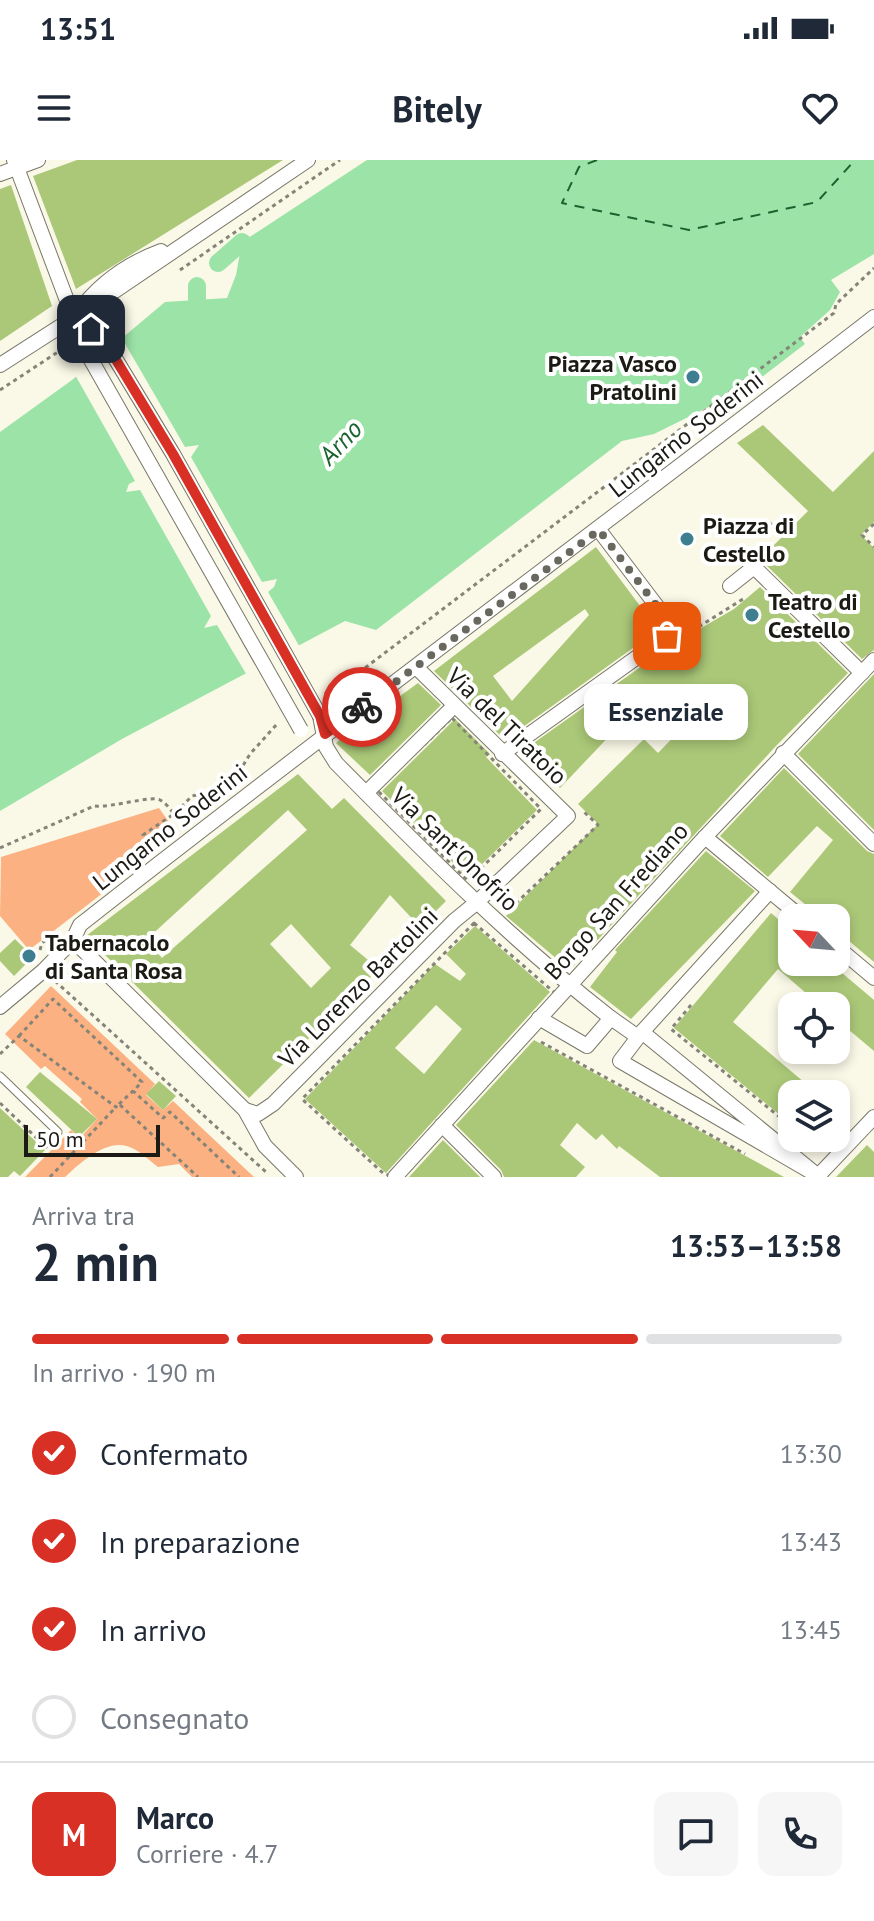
<!DOCTYPE html>
<html lang="it">
<meta charset="utf-8">
<style>
:root{--surface:#fff;--page:#f6f6f7;--text:#1f2937;--muted:#747a83;--line:#e0e1e3;--accent:#d93025}
body{margin:0;font-family:"PT Sans",sans-serif;background:var(--page);color:var(--text);height:100vh;display:flex;flex-direction:column;font-size:30px;white-space:nowrap}
*{box-sizing:border-box;margin:0}
p{font-size:26px;color:var(--muted)}
.icon{flex:none;width:44px;height:44px;fill:none;stroke:currentColor;stroke-width:2;stroke-linecap:round;stroke-linejoin:round}
.map{position:relative;height:1017px;overflow:hidden}
.details{display:flex;flex-direction:column;background:var(--surface);flex:1}
.details>*{flex:none}
.needle{width:52px;rotate:296deg}
.buttons{position:absolute;left:778px;top:744px;display:grid;gap:16px}
.buttons a{display:grid;place-items:center;width:72px;height:72px;border-radius:16px;background:var(--surface);box-shadow:0 4px 12px #0003;font-size:40px}
.scale{position:absolute;left:24px;bottom:20px;width:136px;box-sizing:border-box;padding-left:8px;border:4px solid #1b1a14;border-top:0;font-size:22px;line-height:28px;white-space:nowrap;color:#1b1a14;-webkit-text-stroke:6px #fff;paint-order:stroke}
.pin{position:absolute;display:grid;place-items:center;width:68px;height:68px;color:#fff;margin:-34px;border-radius:16px;box-shadow:0 4px 12px #0006}
.courier{position:absolute;display:grid;place-items:center;width:80px;height:80px;margin:-40px;border:6px solid #d93025;border-radius:50%;background:#fff;color:#222;box-shadow:0 2px 10px #0007}
.bubble{position:absolute;height:56px;border-radius:16px;background:var(--surface);box-shadow:0 4px 12px #0003;font-size:26px;font-weight:800;line-height:56px;text-align:center}
.head em{font-style:normal;font-weight:800}
.head div{display:flex;flex-direction:column-reverse}
.head{display:flex;align-items:center;justify-content:space-between;height:136px;padding:0 32px}
h1{font-size:52px;font-weight:800;line-height:60px}
.bar{display:grid;grid-template-columns:repeat(4,1fr);gap:12px 8px;align-content:center;height:96px;padding:0 32px}
.bar i{height:10px;border-radius:6px;background:var(--line)}
.bar .selected{background:var(--accent)}
.bar p{grid-column:span 4}
.line{display:flex;align-items:center;gap:20px;padding:0 32px;border-top:2px solid var(--line)}
.line div{flex:1}
.round{display:grid;place-items:center;flex:none;width:84px;height:84px;border-radius:16px;background:var(--page)}
ol{padding:0 32px;list-style:none}
li{display:flex;align-items:center;gap:24px;height:88px}
li p{margin-inline-start:auto}
li .icon{padding:8px;border-radius:50%;background:var(--accent);color:#fff;stroke-width:4}
li:last-child{color:var(--muted)}
li i{width:44px;height:44px;border:4px solid var(--line);border-radius:50%}
.status{display:flex;justify-content:space-between;align-items:center;height:56px;padding:0 40px;background:var(--surface);direction:ltr}
.status svg{height:22px;fill:currentColor}
header{display:flex;justify-content:space-between;align-items:center;height:104px;padding:0 32px;background:var(--surface);font-size:36px;font-weight:800}
.map>svg:first-child{display:block}
.green{fill:#fbb181}
.water{fill:#9ce3a7}
.pier{fill:#faf8e7}
.lines{fill:none;stroke-linecap:round;stroke-linejoin:round}
.canal{stroke:#9ce3a7;stroke-width:18}
.ferry{stroke:#18632e;stroke-width:2;stroke-dasharray:10 8;stroke-linecap:butt}
.building{fill:#abc878;fill-rule:evenodd}
.service-casing{stroke:#797768;stroke-width:9}
.minor-casing{stroke:#797768;stroke-width:16}
.path{stroke:#858478;stroke-width:3;stroke-dasharray:4 4;stroke-linecap:butt}
.service{stroke:#fff;stroke-width:7}
.minor{stroke:#fff;stroke-width:14}
.minor-bridge-casing{stroke:#797768;stroke-width:16;stroke-linecap:butt}
.minor-bridge{stroke:#fff;stroke-width:14}
.done{stroke:#69685e;stroke-width:8;stroke-dasharray:0 14.4}
.route{stroke:#d93025;stroke-width:10}
.poi-dot{fill:#3d7e91;stroke:#fff;stroke-width:3}
.labels{text-anchor:middle;dominant-baseline:central;stroke-width:8;stroke-linejoin:round;paint-order:stroke}
.poi-label{font-size:24px;font-weight:bold;fill:#1b1a14;stroke:#fff;text-anchor:start}
.street-label{font-size:24px;fill:#1b1a14;stroke:#fff}
.water-label{font-size:26px;font-style:italic;fill:#18632e;stroke:#fff}
</style>
<div class="status"><b>13:51</b><svg viewBox="0 0 49 12"><path d="M0 12V9h3v3zM5 12V6h3v6zM10 12V3h3v9zM15 12V0h3v12zM26 1h20v11H26zM47 4h2v5h-2z"/></svg></div>
<header><svg class="icon" aria-label="menu" viewBox="0 0 24 24"><path d="M4 6h16M4 12h16M4 18h16"/></svg>Bitely<svg class="icon" aria-label="heart" viewBox="0 0 24 24"><path d="M12 20l-8-8c-3-5 5-10 8-4 3-6 11-1 8 4z"/></svg></header>
<div class="map">
<svg width="874" height="1017" viewBox="0 0 874 1017">
<rect width="100%" height="100%" fill="#faf8e7"/>
<g class="green">
<polygon points="159,648 178,675 29,790 0,756 1,697"/>
<path d="M51 826 155 924 146 935 163 950 173 941 254 1017H192L179 1004 158 1007C150 1001 141 992 132 988 109 976 81 1002 65 1017H25L71 970 80 978 97 959 80 942 82 939 45 906 41 909 5 874Z"/>
</g>
<polygon class="water" points="367,0 874,0 874,94 831,120 840,132 830,150 800,177 805,184 749,227 654,274 622,281 376,470 345,461 122,579 0,651 0,272 72,220 165,142 227,138 236,115 242,82"/>
<polygon class="pier" points="120,175 185,287 199,285 191,297 262,422 277,419 274,427 268,432 301,489 248,517 217,465 204,468 211,456 140,330 126,332 129,324 135,321 74,213"/>
<g class="lines">
<g class="canal">
<polyline points="218,103 242,82"/>
<polyline points="197,126 197,139"/>
</g>
<polyline class="ferry" points="597,0 579,7 562,43 689,70 817,42 855,0"/>
</g>
<g class="building">
<polygon points="77,0 283,0 76,129 33,16"/>
<polygon points="11,25 52,146 0,181 0,29"/>
<polygon points="763,265 833,332 874,291 874,362 861,375 874,388 874,490 862,499 760,399 808,351 737,283"/>
<path d="M596 387 658 470 505 580 434 511ZM585 449 589 455 512 541 493 516Z"/>
<polygon points="760,427 848,513 775,587 570,810 506,756 598,664 578,644 644,579 658,593 690,560 667,539 648,559 631,542 611,562 617,568 560,628 521,592 670,486 734,449"/>
<polygon points="874,514 874,670 798,594"/>
<polygon points="418,523 441,545 370,615 336,583"/>
<polygon points="455,559 490,594 486,597 537,650 468,718 382,631"/>
<polygon points="784,608 867,691 874,694 874,802 836,770 836,758 822,758 790,732 833,680 817,666 768,717 720,676"/>
<path d="M298 614 332 649 344 638 446 741 420 767 390 735 350 785 379 809 249 938 86 776ZM288 650 307 670 162 798 146 780ZM291 764 331 808 311 828 270 784Z"/>
<polygon points="706,691 755,731 631,859 590,827 617,792 615,790"/>
<polygon points="771,753 792,771 792,802 829,802 874,840 874,891 836,859 836,846 821,846 778,809 733,862 818,934 792,934 792,965 674,868"/>
<path d="M475 766 550 832 386 1013 305 939 435 804 460 821 466 814 446 794ZM436 845 462 869 424 914 395 888Z"/>
<polygon points="15,779 28,792 28,802 14,816 0,801 0,793"/>
<polygon points="534,880 643,940 784,1017 660,1017 619,986 617,989 602,974 596,980 577,963 560,985 585,1007 576,1017 504,1017 501,1010 456,965"/>
<polygon points="40,912 97,959 79,977 26,927"/>
<polygon points="159,921 176,936 163,950 146,934"/>
<polygon points="0,948 45,990 20,1016 14,1011 8,1017 0,1017"/>
<polygon points="443,980 480,1017 409,1017"/>
<polygon points="867,985 874,992 874,1017 836,1017"/>
</g>
<g class="lines">
<g class="service-casing">
<polyline id="service" points="0,916 58,972"/>
</g>
<g class="minor-casing">
<g id="minor">
<polyline points="14,0 86,191"/>
<polyline points="0,14 38,0"/>
<path d="M79 151C100 123 129 103 161 91"/>
<polyline points="73,158 104,180"/>
<polyline points="0,205 100,141 308,0"/>
<polyline points="730,426 754,407 862,513"/>
<path d="M320 556 326 587 336 603C424 692 512 781 611 858L587 886 539 858"/>
<polyline points="783,593 874,684"/>
<polyline points="502,594 675,470 599,370"/>
<polyline points="366,633 454,546"/>
<polyline points="705,677 802,758"/>
<polyline points="73,780 245,950 265,986 296,1017"/>
<polyline points="836,786 874,818"/>
<path d="M0 847 43 811 73 780 80 765C342 559 610 361 874 157"/>
<polyline points="611,858 638,877"/>
<polyline points="642,872 770,731"/>
<polyline points="245,950 258,954 273,944 454,761 476,743 568,656 416,507"/>
<polyline points="442,965 494,1017"/>
<polyline points="818,1016 642,872 620,901 820,1017"/>
<polyline points="818,1016 874,957"/>
<polyline points="395,1017 705,677 874,500"/>
</g>
</g>
<g class="path">
<polyline points="180,110 340,0"/>
<polyline points="103,161 122,147"/>
<polyline points="0,230 67,186"/>
<polyline points="769,362 782,377"/>
<polyline points="874,364 862,375 874,387"/>
<polyline points="692,471 743,439"/>
<polyline points="325,534 353,517 834,153 836,144 874,108"/>
<polygon points="452,558 541,649 468,721 377,630"/>
<path d="M0 688 94 646C111 648 152 635 160 640 166 643 170 649 174 654"/>
<polyline points="150,690 143,675 174,654 192,636 230,627 250,594 278,563"/>
<polyline points="510,749 598,665 584,652"/>
<polygon points="474,763 555,833 389,1015 384,1014 302,939"/>
<polyline points="40,790 42,783 56,772"/>
<polyline points="55,821 266,1012"/>
<polyline points="691,845 671,869 792,967"/>
<polyline points="19,876 53,839 142,922 133,931 163,958 170,952 239,1017"/>
<polyline points="541,882 745,994"/>
<polyline points="0,894 19,876 116,947 119,944 198,1017"/>
<polyline points="0,943 47,988"/>
<polyline points="119,944 133,931"/>
<polyline points="805,978 821,991"/>
<polyline points="50,1017 116,947"/>
</g>
<use href="#service" class="service"/>
<use href="#minor" class="minor"/>
<g class="minor-bridge-casing">
<g id="minor-bridge">
<polyline points="104,180 173,294 320,556"/>
<polyline points="86,191 301,570"/>
</g>
</g>
<use href="#minor-bridge" class="minor-bridge"/>
</g>
<g class="lines">
<polyline class="done" points="362,547 599,370 675,470 667,476"/>
<polyline class="route" points="91,169 104,180 173,294 320,556 325,574 362,547"/>
</g>
<g class="poi-dot">
<circle cx="693" cy="217" r="8"/>
<circle cx="687" cy="379" r="8"/>
<circle cx="752" cy="455" r="8"/>
<circle cx="29" cy="796" r="8"/>
</g>
<g class="labels">
<g class="poi-label">
<text x="677" y="203" text-anchor="end">Piazza Vasco<tspan x="677" dy="28">Pratolini</tspan></text>
<text x="703" y="365">Piazza di<tspan x="703" dy="28">Cestello</tspan></text>
<text x="768" y="441">Teatro di<tspan x="768" dy="28">Cestello</tspan></text>
<text x="45" y="782">Tabernacolo<tspan x="45" dy="28">di Santa Rosa</tspan></text>
</g>
<g class="street-label">
<text transform="translate(686 274) rotate(-38)">Lungarno Soderini</text>
<text transform="translate(507 566) rotate(44)">Via del Tiratoio</text>
<text transform="translate(170 667) rotate(-38)">Lungarno Soderini</text>
<text transform="translate(455 689) rotate(44)">Via Sant'Onofrio</text>
<text transform="translate(616 741) rotate(-48)">Borgo San Frediano</text>
<text transform="translate(358 827) rotate(-45)">Via Lorenzo Bartolini</text>
</g>
<g class="water-label">
<text transform="translate(340 282) rotate(-47)">Arno</text>
</g>
</g>
</svg>
<div class="buttons">
<a><svg class="needle" viewBox="-14 -14 28 28"><path d="M0-13l5 13h-10z" fill="#e53935"/><path d="M0 13l5-13h-10z" fill="#747a83"/></svg></a>
<a><svg class="icon" aria-label="locate" viewBox="0 0 24 24"><circle cx="12" cy="12" r="6"/><path d="M12 2v4M12 18v4M2 12h4M18 12h4"/></svg></a>
<a><svg class="icon" aria-label="layers" viewBox="0 0 24 24"><path d="M12 4l9 5-9 5-9-5zM3 14l9 5 9-5"/></svg></a>
</div>
<div class="scale">50 m</div>
<div class="pin" style="left:667px;top:476px;background:#ea580c"><svg class="icon" aria-label="bag" viewBox="0 0 24 24"><path d="M5 8h14l-1 12H6zM9 8a3 3 0 0 1 6 0"/></svg></div>
<div class="pin" style="left:91px;top:169px;background:#1f2937"><svg class="icon" aria-label="home" viewBox="0 0 24 24"><path d="M3 11l9-7 9 7M6 9v11h12V9"/></svg></div>
<div class="courier" style="left:362px;top:547px"><svg class="icon" aria-label="bike" viewBox="0 0 24 24"><circle cx="6" cy="16" r="4"/><circle cx="18" cy="16" r="4"/><path d="M6 16l4-8h5l3 8M10 8l3 8H6M13 5h3"/></svg></div>
<div class="bubble" style="left:584px;top:524px;width:164px">Essenziale</div>
</div>
<section class="details">
<div class="head"><div><h1>2 min</h1><p>Arriva tra</p></div><em>13:53–13:58</em></div>
<div class="bar"><i class="selected"></i><i class="selected"></i><i class="selected"></i><i></i><p>In arrivo · 190 m</p></div>
<ol>
<li><svg class="icon" aria-label="check" viewBox="0 0 24 24"><path d="M5 12l5 5 9-10"/></svg>Confermato<p>13:30</p></li>
<li><svg class="icon" aria-label="check" viewBox="0 0 24 24"><path d="M5 12l5 5 9-10"/></svg>In preparazione<p>13:43</p></li>
<li><svg class="icon" aria-label="check" viewBox="0 0 24 24"><path d="M5 12l5 5 9-10"/></svg>In arrivo<p>13:45</p></li>
<li><i></i>Consegnato</li>
</ol>
<div class="line" style="height:144px"><b class="round" style="background:var(--accent);color:#fff">M</b><div><b>Marco</b><p>Corriere · 4.7</p></div><a class="round"><svg class="icon" aria-label="chat" viewBox="0 0 24 24"><path d="M4 5h16v11H9l-5 4z"/></svg></a><a class="round"><svg class="icon" aria-label="phone" viewBox="0 0 24 24"><path d="M5 4h4l2 5-3 2q2 4 5 5l2-3 5 2v4C11 20 4 13 5 4z"/></svg></a></div>
</section>
